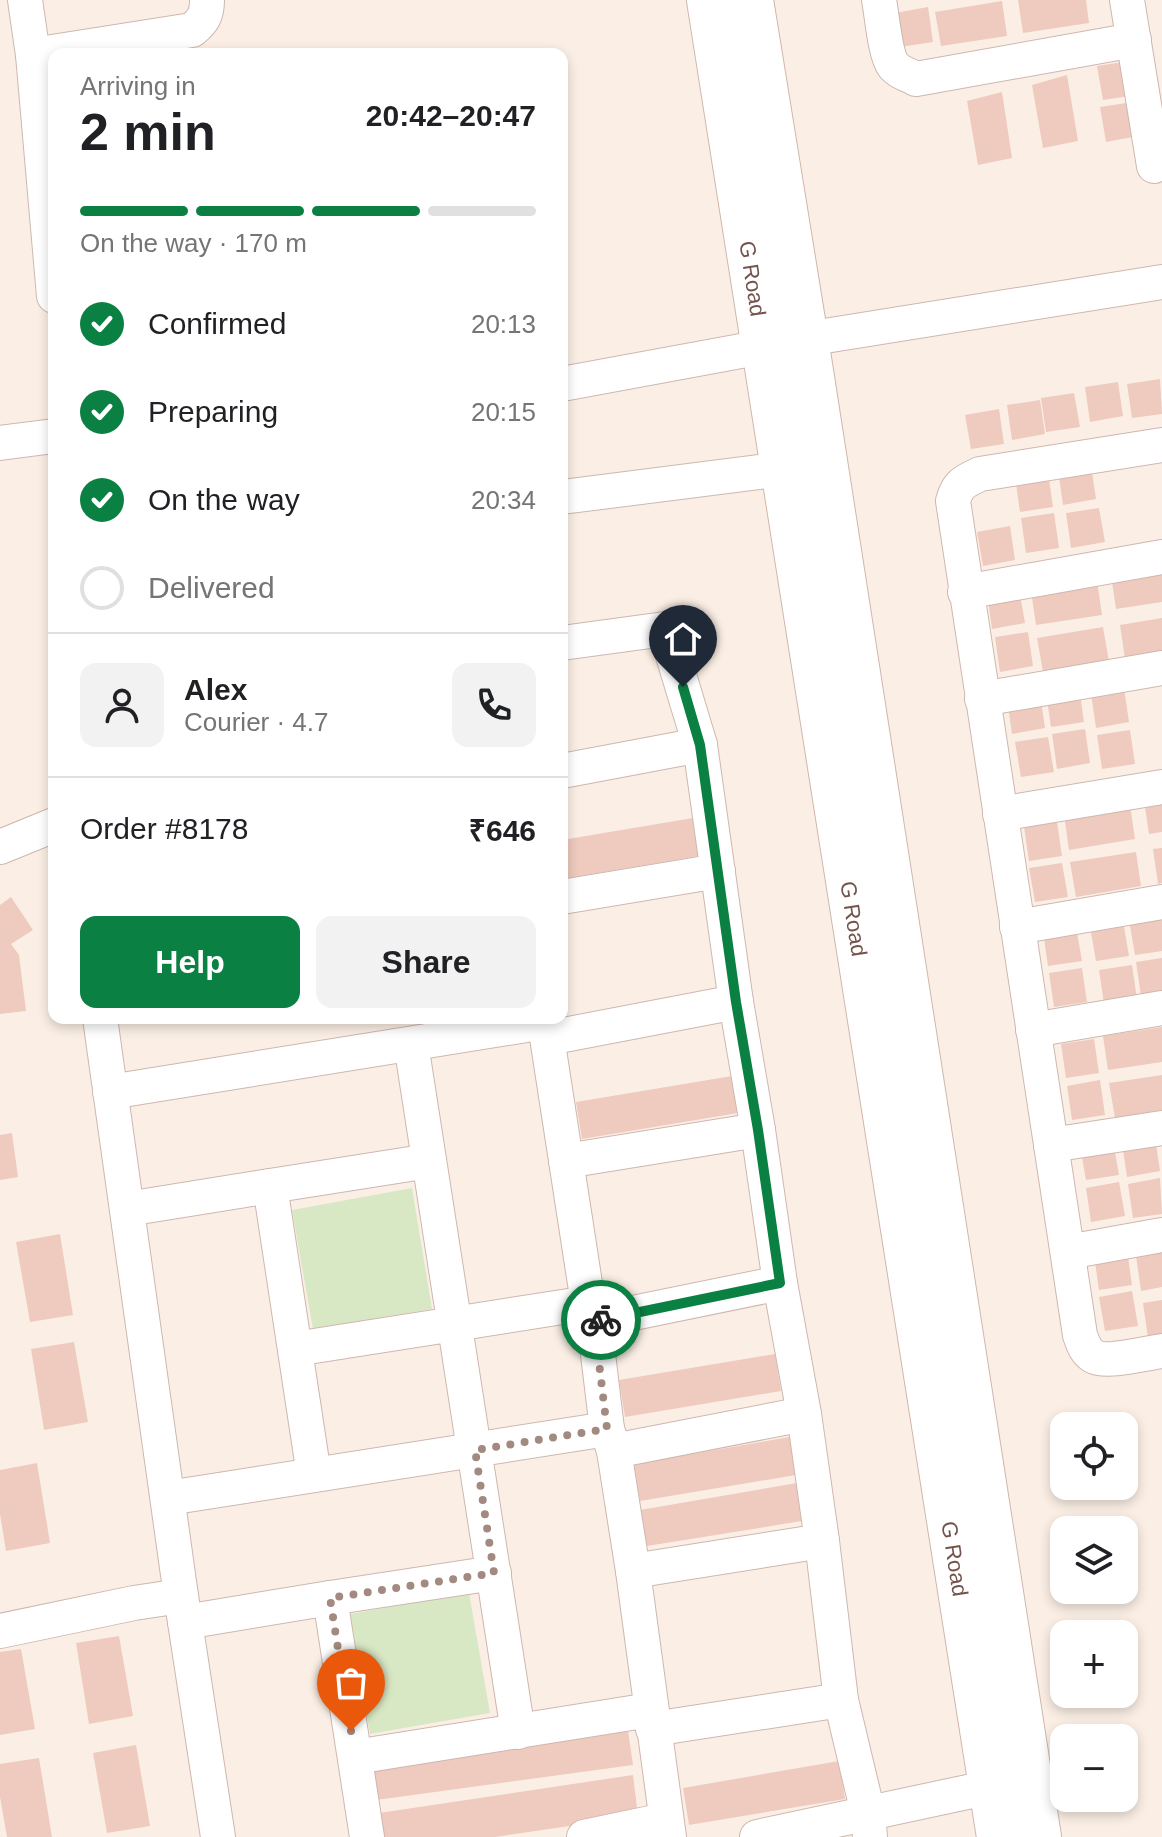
<!DOCTYPE html>
<meta charset="utf-8">
<style>
:root{--surface:#fff;--page:#f2f2f2;--text:#202124;--muted:#757577;--line:#e0e0e0;--accent:#0b8043}
body{margin:0;font-family:Arial,sans-serif;background:var(--page);color:var(--text);height:100vh;display:flex;flex-direction:column;font-size:30px;white-space:nowrap}
*{box-sizing:border-box;margin:0}
p{font-size:26px;color:var(--muted)}
.icon{flex:none;width:44px;height:44px;fill:none;stroke:currentColor;stroke-width:2;stroke-linecap:round;stroke-linejoin:round}
.map{position:relative;flex:1;overflow:hidden}
.details{position:absolute;left:48px;top:48px;width:520px;height:976px;display:flex;flex-direction:column;background:var(--surface);border-radius:16px;box-shadow:0 4px 12px #0003}
.details>*{flex:none}
.buttons{position:absolute;left:1050px;top:1412px;display:grid;gap:16px}
.buttons a{display:grid;place-items:center;width:88px;height:88px;border-radius:16px;background:var(--surface);box-shadow:0 4px 12px #0003;font-size:40px}
.pin{position:absolute;display:grid;place-items:center;width:68px;height:68px;color:#fff;margin:-82px -34px;border-radius:50% 50% 50% 0;rotate:-45deg;box-shadow:0 0 8px #0007}
.pin .icon{rotate:45deg}
.courier{position:absolute;display:grid;place-items:center;width:80px;height:80px;margin:-40px;border:6px solid #0b8043;border-radius:50%;background:#fff;color:#222;box-shadow:0 2px 10px #0007}
.head em{font-style:normal;font-weight:700}
.head div{display:flex;flex-direction:column-reverse}
.head{display:flex;align-items:center;justify-content:space-between;height:136px;padding:0 32px}
h1{font-size:52px;font-weight:700;line-height:60px}
.bar{display:grid;grid-template-columns:repeat(4,1fr);gap:12px 8px;align-content:center;height:96px;padding:0 32px}
.bar i{height:10px;border-radius:6px;background:var(--line)}
.bar .active{background:var(--accent)}
.bar p{grid-column:span 4}
.line{display:flex;align-items:center;gap:20px;padding:0 32px;border-top:2px solid var(--line)}
.line div{flex:1}
.round{display:grid;place-items:center;flex:none;width:84px;height:84px;border-radius:16px;background:var(--page)}
ol{padding:0 32px;list-style:none}
li{display:flex;align-items:center;gap:24px;height:88px}
li p{margin-inline-start:auto}
li .icon{padding:8px;border-radius:50%;background:var(--accent);color:#fff;stroke-width:4}
li:last-child{color:var(--muted)}
li i{width:44px;height:44px;border:4px solid var(--line);border-radius:50%}
.action{display:flex;gap:16px;margin-top:auto;padding:16px 32px}
.action a{flex:1;height:92px;border-radius:16px;background:var(--accent);color:#fff;font-size:32px;font-weight:700;line-height:92px;text-align:center}
.action a+a{background:var(--page);color:var(--text)}
.map>svg:first-child{display:block}
.green{fill:#d9e8c4}
.building{fill:#efcabe}
.lines{fill:none;stroke-linecap:round;stroke-linejoin:round}
.street-casing{stroke:#ceb7af;stroke-width:36}
.secondary-casing{stroke:#d1b6ac;stroke-width:46}
.street{stroke:#fff;stroke-width:34}
.secondary{stroke:#fff;stroke-width:44}
.done{stroke:#a38a81;stroke-width:8;stroke-dasharray:0 14.4}
.route{stroke:#0b8043;stroke-width:10}
.labels{text-anchor:middle;dominant-baseline:central;stroke-width:8;stroke-linejoin:round;paint-order:stroke}
.street-label{font-size:22px;fill:#73534b;stroke:#fef3eb}
</style>
<div class="map">
<svg width="1162" height="1837" viewBox="0 0 1162 1837">
<rect width="100%" height="100%" fill="#fbefe5"/>
<g class="green">
<polygon points="412,1188 432,1309 313,1329 292,1210"/>
<polygon points="469,1593 490,1713 370,1734 350,1614"/>
</g>
<g class="building">
<polygon points="1018,0 1086,0 1089,23 1023,33"/>
<polygon points="1002,1 1007,36 941,46 935,12"/>
<polygon points="928,7 933,42 900,47 895,13"/>
<polygon points="1130,61 1136,95 1103,100 1097,66"/>
<polygon points="1067,75 1078,141 1043,148 1032,85"/>
<polygon points="1002,92 1012,158 978,165 967,101"/>
<polygon points="1133,102 1138,136 1106,142 1100,107"/>
<polygon points="1160,379 1162,414 1132,418 1127,384"/>
<polygon points="1118,382 1123,416 1090,422 1085,387"/>
<polygon points="1074,393 1080,427 1046,432 1041,398"/>
<polygon points="1040,400 1045,434 1012,440 1007,405"/>
<polygon points="999,409 1004,444 971,449 965,415"/>
<polygon points="1091,465 1096,499 1063,505 1058,470"/>
<polygon points="1048,472 1053,507 1020,512 1015,477"/>
<polygon points="1099,508 1105,542 1071,548 1066,513"/>
<polygon points="1054,513 1059,548 1026,553 1021,518"/>
<polygon points="1010,526 1015,560 983,566 977,532"/>
<polygon points="1162,567 1162,602 1116,609 1111,575"/>
<polygon points="1097,581 1102,615 1036,625 1031,591"/>
<polygon points="1019,589 1025,623 992,629 987,594"/>
<polygon points="1162,618 1162,654 1125,659 1120,625"/>
<polygon points="1103,627 1109,662 1043,672 1037,638"/>
<polygon points="1028,632 1033,666 1000,672 995,637"/>
<polygon points="1079,687 1084,722 1051,727 1046,693"/>
<polygon points="1124,688 1129,722 1096,728 1091,694"/>
<polygon points="1040,694 1045,728 1012,734 1007,699"/>
<polygon points="1085,729 1090,763 1057,769 1052,734"/>
<polygon points="1130,730 1135,764 1102,769 1097,735"/>
<polygon points="1048,737 1054,772 1021,777 1015,742"/>
<polygon points="1162,797 1162,832 1149,834 1144,800"/>
<polygon points="1130,805 1135,839 1069,850 1064,815"/>
<polygon points="693,818 698,856 562,879 562,840"/>
<polygon points="1057,822 1062,856 1029,861 1024,827"/>
<polygon points="1162,848 1162,883 1158,884 1153,849"/>
<polygon points="1136,852 1141,886 1076,897 1070,862"/>
<polygon points="1062,863 1068,897 1035,902 1029,868"/>
<polygon points="11,897 33,930 11,944 19,955 26,1011 0,1014 0,905"/>
<polygon points="1162,915 1162,951 1135,955 1129,920"/>
<polygon points="1123,921 1129,956 1096,961 1090,927"/>
<polygon points="1076,927 1082,961 1048,966 1043,932"/>
<polygon points="1162,958 1162,993 1141,996 1136,962"/>
<polygon points="1132,965 1137,999 1104,1004 1099,970"/>
<polygon points="1082,968 1087,1002 1054,1007 1049,973"/>
<polygon points="1162,1027 1162,1062 1108,1070 1103,1036"/>
<polygon points="1094,1039 1099,1073 1066,1078 1061,1044"/>
<polygon points="1162,1075 1162,1110 1115,1118 1109,1083"/>
<polygon points="732,1076 738,1113 582,1139 576,1102"/>
<polygon points="1100,1080 1105,1115 1072,1120 1067,1086"/>
<polygon points="12,1133 18,1177 0,1180 0,1135"/>
<polygon points="1155,1137 1160,1171 1127,1177 1122,1143"/>
<polygon points="1113,1141 1119,1175 1086,1180 1080,1146"/>
<polygon points="1160,1178 1162,1214 1133,1218 1128,1184"/>
<polygon points="1119,1182 1125,1216 1091,1222 1086,1188"/>
<polygon points="60,1234 73,1315 30,1322 16,1242"/>
<polygon points="1127,1250 1132,1285 1099,1290 1094,1255"/>
<polygon points="1162,1252 1162,1287 1141,1291 1136,1256"/>
<polygon points="1132,1291 1138,1326 1105,1331 1099,1297"/>
<polygon points="1162,1300 1162,1335 1148,1338 1143,1303"/>
<polygon points="74,1342 88,1422 44,1430 31,1349"/>
<polygon points="775,1354 781,1391 625,1417 619,1380"/>
<polygon points="790,1437 796,1475 640,1501 634,1464"/>
<polygon points="37,1463 50,1543 6,1551 0,1514 0,1470"/>
<polygon points="797,1483 802,1521 647,1546 640,1510"/>
<polygon points="119,1636 133,1716 89,1724 76,1643"/>
<polygon points="21,1649 35,1729 0,1735 0,1652"/>
<polygon points="628,1731 633,1765 376,1800 371,1765"/>
<polygon points="136,1745 150,1826 107,1833 93,1753"/>
<polygon points="39,1758 52,1837 7,1837 0,1797 0,1764"/>
<polygon points="839,1761 845,1799 689,1825 683,1788"/>
<polygon points="633,1775 638,1816 495,1837 382,1837 379,1813"/>
</g>
<g class="lines">
<g class="street-casing">
<g id="street">
<polyline points="25,0 33,55 54,296"/>
<path d="M879 0C882 15 885 54 893 65 898 72 909 75 916 79L1134 40"/>
<polyline points="1127,0 1154,166"/>
<path d="M33 55 192 30C203 21 207 15 207 0"/>
<polyline points="562,384 806,339 1162,282"/>
<polyline points="0,443 54,436"/>
<path d="M1162 445 980 474C964 482 958 483 953 501L1080 1335C1083 1343 1085 1351 1093 1356 1106 1364 1146 1353 1162 1351"/>
<polyline points="562,497 783,469"/>
<polyline points="965,592 1162,557"/>
<polyline points="562,643 665,629 700,745 736,1002 758,1130 780,1283 804,1414 822,1541 841,1700 868,1813 870,1837"/>
<polyline points="982,699 1162,668"/>
<polyline points="562,771 700,745"/>
<polyline points="1000,814 1162,787"/>
<polyline points="0,847 54,825"/>
<polyline points="562,897 718,871"/>
<polyline points="1017,927 1162,902"/>
<polyline points="100,1018 181,1596 218,1837"/>
<polyline points="544,1018 588,1303 594,1321 607,1429 614,1451 633,1571 669,1837"/>
<polyline points="1033,1030 1162,1008"/>
<polyline points="548,1038 736,1002"/>
<polyline points="411,1044 518,1732"/>
<polyline points="110,1092 545,1022"/>
<polyline points="1051,1145 1162,1128"/>
<polyline points="566,1161 758,1130"/>
<polyline points="270,1186 429,1161"/>
<polyline points="127,1209 270,1186 314,1475"/>
<polyline points="1068,1252 1162,1235"/>
<polyline points="594,1321 780,1283"/>
<polyline points="295,1349 588,1303"/>
<polyline points="614,1451 804,1414"/>
<polyline points="168,1498 607,1429"/>
<polyline points="633,1571 822,1541"/>
<polyline points="330,1598 494,1573"/>
<polyline points="185,1622 330,1598 367,1837"/>
<polyline points="0,1631 134,1603 181,1596"/>
<polyline points="653,1729 841,1700"/>
<polyline points="355,1757 650,1710"/>
<polyline points="584,1837 665,1820"/>
<polyline points="757,1837 991,1787"/>
</g>
</g>
<g class="secondary-casing">
<g id="secondary">
<path id="s1" d="M709 0 999 1837"/>
<polyline points="751,0 806,339 1039,1837"/>
</g>
</g>
<use href="#street" class="street"/>
<use href="#secondary" class="secondary"/>
</g>
<g class="lines">
<polyline class="done" points="351,1731 330,1598 494,1573 475,1450 607,1429 594,1321 601,1320"/>
<polyline class="route" points="601,1320 780,1283 758,1130 736,1002 700,745 683,687"/>
</g>
<g class="labels">
<g class="street-label">
<text stroke="none"><textPath href="#s1" startOffset="282">G Road</textPath></text>
<text stroke="none"><textPath href="#s1" startOffset="930">G Road</textPath></text>
<text stroke="none"><textPath href="#s1" startOffset="1578">G Road</textPath></text>
</g>
</g>
</svg>
<div class="buttons">
<a><svg class="icon" aria-label="locate" viewBox="0 0 24 24"><circle cx="12" cy="12" r="6"/><path d="M12 2v4M12 18v4M2 12h4M18 12h4"/></svg></a>
<a><svg class="icon" aria-label="layers" viewBox="0 0 24 24"><path d="M12 4l9 5-9 5-9-5zM3 14l9 5 9-5"/></svg></a>
<a>+</a>
<a>−</a>
</div>
<div class="pin" style="left:351px;top:1731px;background:#ea580c"><svg class="icon" aria-label="bag" viewBox="0 0 24 24"><path d="M5 8h14l-1 12H6zM9 8a3 3 0 0 1 6 0"/></svg></div>
<div class="pin" style="left:683px;top:687px;background:#1f2937"><svg class="icon" aria-label="home" viewBox="0 0 24 24"><path d="M3 11l9-7 9 7M6 9v11h12V9"/></svg></div>
<div class="courier" style="left:601px;top:1320px"><svg class="icon" aria-label="bike" viewBox="0 0 24 24"><circle cx="6" cy="16" r="4"/><circle cx="18" cy="16" r="4"/><path d="M6 16l4-8h5l3 8M10 8l3 8H6M13 5h3"/></svg></div>
<section class="details">
<div class="head"><div><h1>2 min</h1><p>Arriving in</p></div><em>20:42–20:47</em></div>
<div class="bar"><i class="active"></i><i class="active"></i><i class="active"></i><i></i><p>On the way · 170 m</p></div>
<ol>
<li><svg class="icon" aria-label="check" viewBox="0 0 24 24"><path d="M5 12l5 5 9-10"/></svg>Confirmed<p>20:13</p></li>
<li><svg class="icon" aria-label="check" viewBox="0 0 24 24"><path d="M5 12l5 5 9-10"/></svg>Preparing<p>20:15</p></li>
<li><svg class="icon" aria-label="check" viewBox="0 0 24 24"><path d="M5 12l5 5 9-10"/></svg>On the way<p>20:34</p></li>
<li><i></i>Delivered</li>
</ol>
<div class="line" style="height:144px"><a class="round"><svg class="icon" aria-label="person" viewBox="0 0 24 24"><circle cx="12" cy="8" r="4"/><path d="M4 21q1-7 8-7t8 7"/></svg></a><div><b>Alex</b><p>Courier · 4.7</p></div><a class="round"><svg class="icon" aria-label="phone" viewBox="0 0 24 24"><path d="M5 4h4l2 5-3 2q2 4 5 5l2-3 5 2v4C11 20 4 13 5 4z"/></svg></a></div>
<div class="line" style="height:104px"><div>Order #8178</div><b>₹646</b></div>
<div class="action"><a>Help</a><a>Share</a></div>
</section>
</div>
